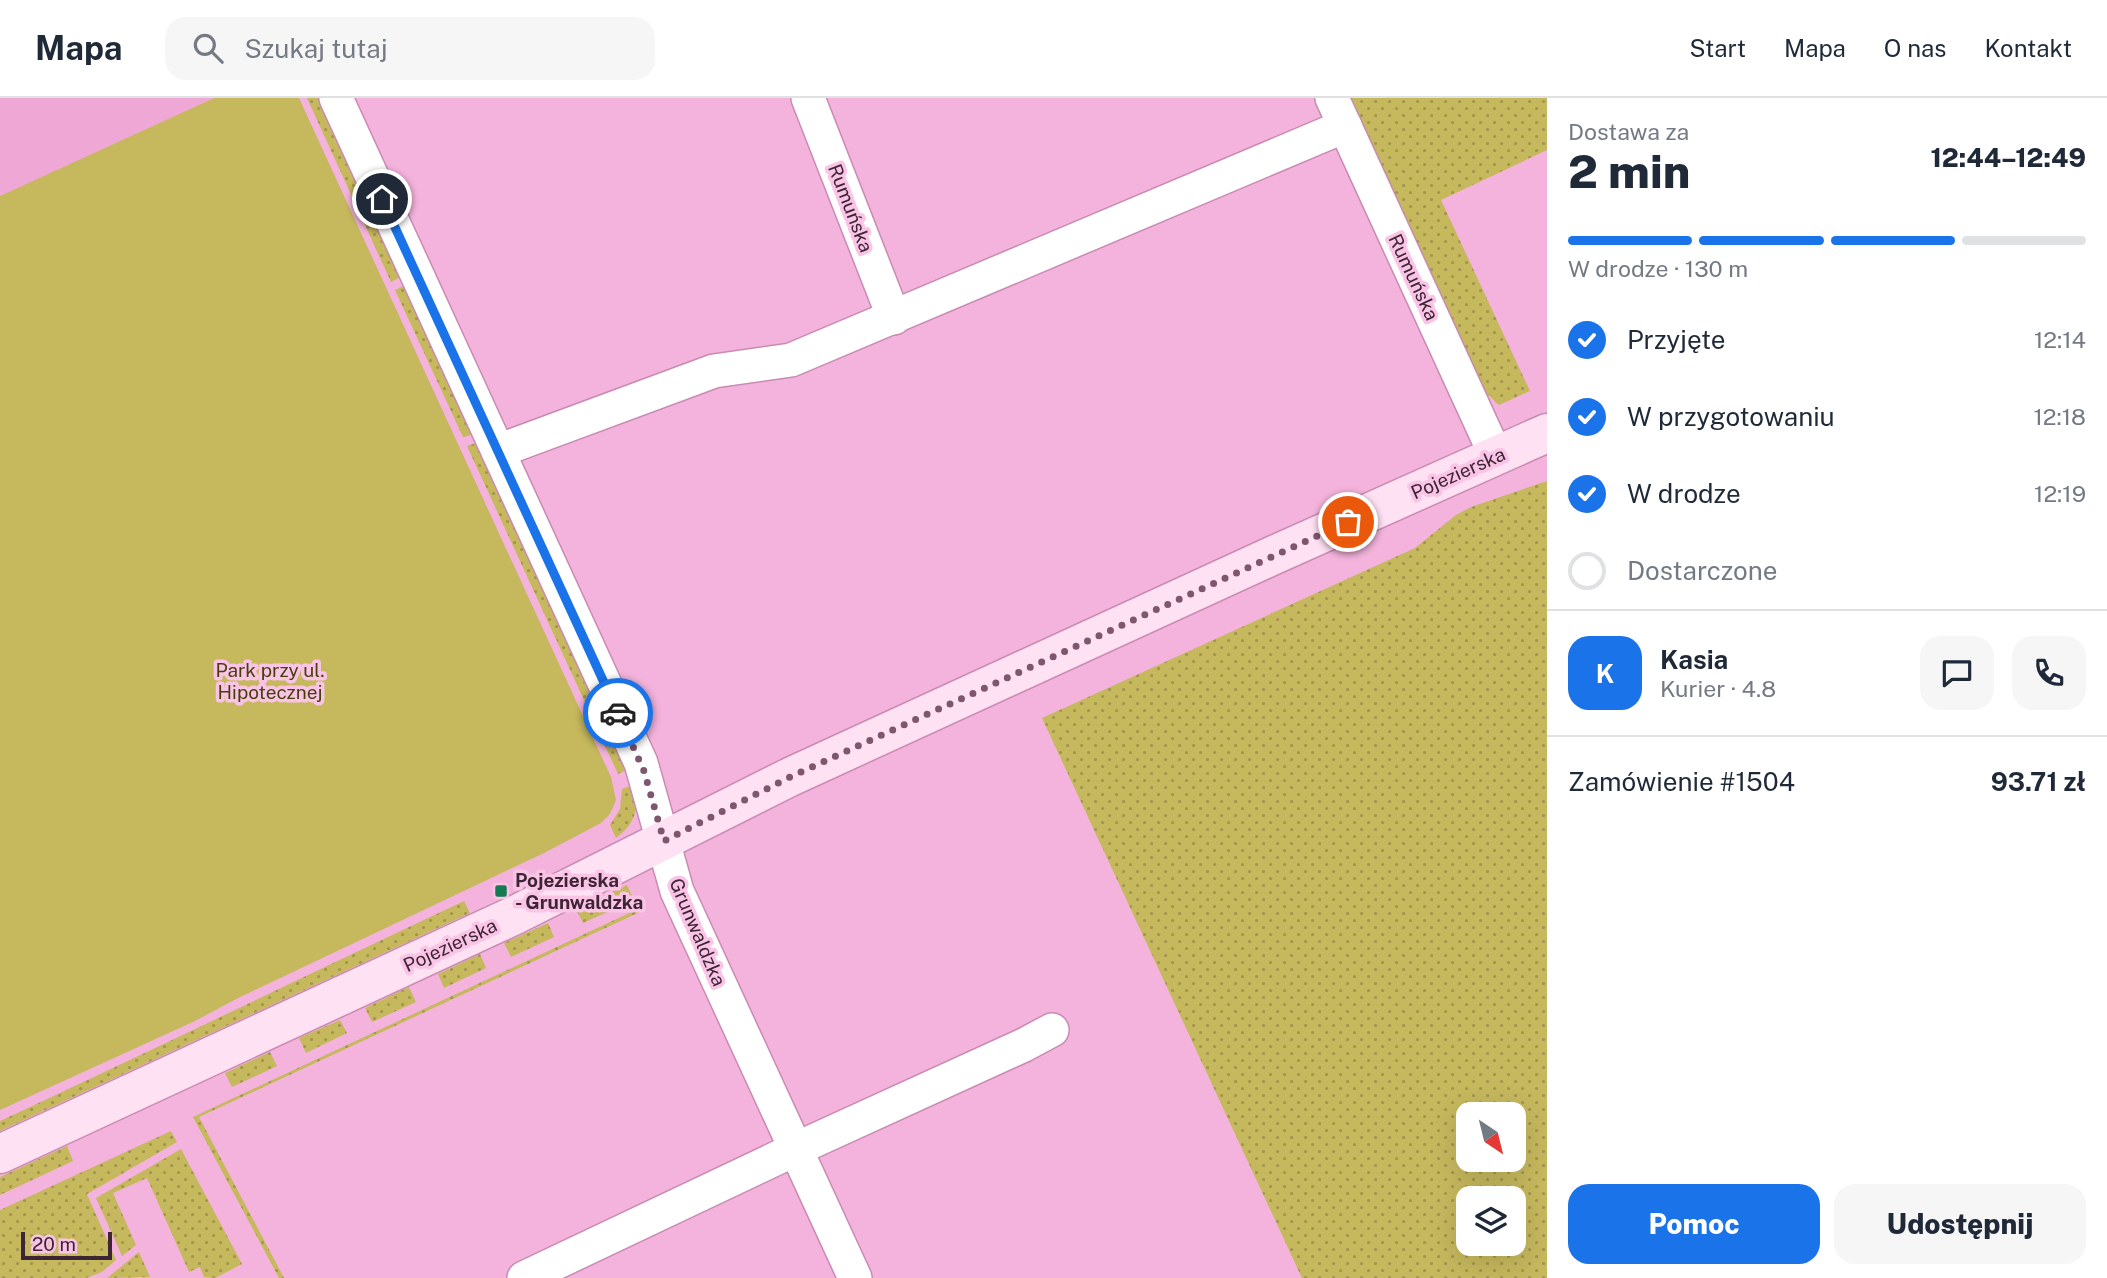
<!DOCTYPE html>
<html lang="pl">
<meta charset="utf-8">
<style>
:root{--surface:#fff;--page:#f6f6f7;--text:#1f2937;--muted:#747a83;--line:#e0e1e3;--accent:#1a73e8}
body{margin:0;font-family:"Public Sans",sans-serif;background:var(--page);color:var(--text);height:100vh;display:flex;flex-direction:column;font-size:26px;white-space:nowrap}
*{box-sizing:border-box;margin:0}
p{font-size:23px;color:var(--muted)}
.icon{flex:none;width:38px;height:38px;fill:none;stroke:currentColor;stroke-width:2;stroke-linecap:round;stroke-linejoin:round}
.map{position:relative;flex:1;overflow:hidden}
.sheet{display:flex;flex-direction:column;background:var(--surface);width:560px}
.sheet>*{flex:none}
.needle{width:46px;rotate:145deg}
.tools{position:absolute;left:1456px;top:1004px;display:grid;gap:14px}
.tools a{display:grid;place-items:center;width:70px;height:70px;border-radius:14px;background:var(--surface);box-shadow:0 7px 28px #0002;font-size:35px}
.scale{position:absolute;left:21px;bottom:18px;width:91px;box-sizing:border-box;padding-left:7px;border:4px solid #3e2535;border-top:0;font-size:19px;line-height:24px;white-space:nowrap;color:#3e2535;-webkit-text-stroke:5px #f9c4e5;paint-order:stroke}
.pin{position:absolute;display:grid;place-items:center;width:60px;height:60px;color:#fff;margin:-30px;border:4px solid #fff;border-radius:50%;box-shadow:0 2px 7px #0007}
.courier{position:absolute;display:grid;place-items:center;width:70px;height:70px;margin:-35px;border:5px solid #1a73e8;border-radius:50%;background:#fff;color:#222;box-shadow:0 2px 9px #0007}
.overview em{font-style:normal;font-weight:800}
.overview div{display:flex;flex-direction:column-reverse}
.overview{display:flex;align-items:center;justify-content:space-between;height:119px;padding:0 21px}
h1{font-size:46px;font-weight:800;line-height:52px}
.bar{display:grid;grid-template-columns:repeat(4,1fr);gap:10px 7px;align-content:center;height:84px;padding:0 21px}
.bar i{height:9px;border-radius:5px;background:var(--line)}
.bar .on{background:var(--accent)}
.bar p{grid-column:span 4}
.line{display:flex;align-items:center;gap:18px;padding:0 21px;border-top:2px solid var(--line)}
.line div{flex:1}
.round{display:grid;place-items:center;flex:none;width:74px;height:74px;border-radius:21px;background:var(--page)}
ol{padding:0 21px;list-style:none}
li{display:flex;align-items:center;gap:21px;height:77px}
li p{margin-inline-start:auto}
li .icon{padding:7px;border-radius:50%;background:var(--accent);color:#fff;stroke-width:4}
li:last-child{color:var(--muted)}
li i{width:38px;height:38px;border:4px solid var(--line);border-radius:50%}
.primary-button{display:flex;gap:14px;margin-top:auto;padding:14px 21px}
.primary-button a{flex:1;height:80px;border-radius:21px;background:var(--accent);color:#fff;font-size:28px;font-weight:800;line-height:80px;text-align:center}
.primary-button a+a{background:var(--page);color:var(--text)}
header{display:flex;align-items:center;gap:42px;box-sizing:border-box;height:98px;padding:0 35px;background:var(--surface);border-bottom:2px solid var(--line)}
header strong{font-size:33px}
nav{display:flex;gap:38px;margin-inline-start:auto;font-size:24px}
.search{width:490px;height:63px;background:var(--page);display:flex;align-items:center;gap:18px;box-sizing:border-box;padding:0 24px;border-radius:21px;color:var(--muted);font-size:26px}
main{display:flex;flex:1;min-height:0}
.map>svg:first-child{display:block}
.built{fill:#efa7d5}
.grass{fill:url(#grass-dots);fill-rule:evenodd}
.green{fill:#c6b85d}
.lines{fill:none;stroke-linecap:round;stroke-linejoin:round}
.street-casing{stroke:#c98bb2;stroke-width:36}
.secondary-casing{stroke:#c98bb2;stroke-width:41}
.street{stroke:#fff;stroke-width:33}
.secondary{stroke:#ffe1f4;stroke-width:38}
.done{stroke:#7e576f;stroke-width:7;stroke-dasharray:0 12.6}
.route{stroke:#1a73e8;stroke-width:9}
.poi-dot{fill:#147a52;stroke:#f9c4e5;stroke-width:2.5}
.labels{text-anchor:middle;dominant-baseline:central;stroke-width:7;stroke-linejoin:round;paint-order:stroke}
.street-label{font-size:19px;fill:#3e2535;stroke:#f9c4e5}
.park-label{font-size:19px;fill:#473f0b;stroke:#f9c4e5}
.poi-label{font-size:19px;font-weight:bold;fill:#3e2535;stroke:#f9c4e5;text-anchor:start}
</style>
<header>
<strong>Mapa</strong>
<div class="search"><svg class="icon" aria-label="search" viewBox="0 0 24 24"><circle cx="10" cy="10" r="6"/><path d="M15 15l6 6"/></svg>Szukaj tutaj</div>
<nav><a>Start</a><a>Mapa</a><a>O nas</a><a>Kontakt</a></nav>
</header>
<main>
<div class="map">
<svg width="1547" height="1180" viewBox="0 0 1547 1180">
<defs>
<pattern id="grass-dots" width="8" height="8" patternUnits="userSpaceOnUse" patternTransform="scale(1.75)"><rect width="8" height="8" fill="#c6b85d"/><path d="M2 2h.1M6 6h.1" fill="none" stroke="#a2954e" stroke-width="1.8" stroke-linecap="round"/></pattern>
</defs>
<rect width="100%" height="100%" fill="#f4b3dc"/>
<polygon class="built" points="0,0 214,0 0,98"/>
<g class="grass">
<polygon points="307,0 321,0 403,178 391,184"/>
<polygon points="1351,0 1547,0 1547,52 1441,102 1530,293 1499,307 1484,293"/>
<polygon points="406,187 475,336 463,339 395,192"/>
<polygon points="479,344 629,671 618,676 467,348"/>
<path d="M1547 383V1180H1302L1042 620 1415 450 1456 417 1471 409ZM1468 1017H1514V1062H1468ZM1468 1101H1514V1146H1468Z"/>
<path d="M635 686C639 709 636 726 616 740L610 727 620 711 622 691Z"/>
<polygon points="627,787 634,802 583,825 576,811"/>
<path d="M464 803 470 815 0 1033V1023C155 951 309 876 464 803Z"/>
<polygon points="640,810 642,813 199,1019 284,1180 279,1180 193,1019"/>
<polygon points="548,825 554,839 511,859 504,845"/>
<polygon points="480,856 486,870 444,890 438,876"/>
<polygon points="409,889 416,904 372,924 365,910"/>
<polygon points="340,922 347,935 306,955 299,940"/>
<polygon points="270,954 277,968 232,989 225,975"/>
<polygon points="171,1033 177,1044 87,1096 116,1162 102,1174 86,1180 0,1180 0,1112"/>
<polygon points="67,1048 73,1063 0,1097 0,1079"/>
<polygon points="181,1051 242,1166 215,1180 204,1179 200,1169 189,1174 147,1080 113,1095 136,1147 122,1158 96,1100"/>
<polygon points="139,1154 150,1179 107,1180"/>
</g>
<polygon class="green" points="214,0 299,0 611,679 616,702 610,716 601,725 544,755 238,900 195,923 0,1012 0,98"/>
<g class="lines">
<g class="street-casing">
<g id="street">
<polyline points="336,0 641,665 677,793 855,1180"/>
<polyline points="808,0 894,220"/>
<polyline points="1332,0 1496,358"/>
<polyline points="498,353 714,273 791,262 1345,28"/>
<polyline points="524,1180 796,1051 1024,947 1052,932"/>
</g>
</g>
<g class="secondary-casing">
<polyline id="secondary" points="0,1056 513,818 790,679 1274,457 1547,335"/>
</g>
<use href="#street" class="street"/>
<use href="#secondary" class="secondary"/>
</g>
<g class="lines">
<polyline class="done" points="618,615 644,673 664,743 790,679 1348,424"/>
<polyline class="route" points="382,101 618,615"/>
</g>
<rect class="poi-dot" x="494" y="786" width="14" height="14" rx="3.5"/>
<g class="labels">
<g class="street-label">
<text transform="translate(851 110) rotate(69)">Rumuńska</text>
<text transform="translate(1414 179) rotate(65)">Rumuńska</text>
<text transform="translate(1458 375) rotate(-24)">Pojezierska</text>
<text transform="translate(698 834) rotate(67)">Grunwaldzka</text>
<text transform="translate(450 847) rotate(-25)">Pojezierska</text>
</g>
<g class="park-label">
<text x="270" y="572">Park przy ul.<tspan x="270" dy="22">Hipotecznej</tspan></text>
</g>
<g class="poi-label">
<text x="515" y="782">Pojezierska<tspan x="515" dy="22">- Grunwaldzka</tspan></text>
</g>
</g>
</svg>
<div class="tools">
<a><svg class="needle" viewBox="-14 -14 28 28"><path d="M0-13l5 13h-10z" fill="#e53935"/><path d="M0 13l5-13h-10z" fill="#747a83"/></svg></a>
<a><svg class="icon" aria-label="layers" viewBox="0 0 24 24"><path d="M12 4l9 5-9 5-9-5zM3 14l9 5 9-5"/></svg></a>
</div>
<div class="scale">20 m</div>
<div class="pin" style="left:1348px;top:424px;background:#ea580c"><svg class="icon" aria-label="bag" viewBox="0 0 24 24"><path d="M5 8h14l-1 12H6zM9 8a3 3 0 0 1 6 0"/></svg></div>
<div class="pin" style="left:382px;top:101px;background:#1f2937"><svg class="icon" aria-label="home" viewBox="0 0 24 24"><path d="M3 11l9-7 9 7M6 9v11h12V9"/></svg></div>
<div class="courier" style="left:618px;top:615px"><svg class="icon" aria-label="car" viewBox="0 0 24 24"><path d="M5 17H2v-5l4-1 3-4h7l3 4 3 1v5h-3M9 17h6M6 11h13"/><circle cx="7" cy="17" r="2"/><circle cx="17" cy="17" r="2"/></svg></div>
</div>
<section class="sheet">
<div class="overview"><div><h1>2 min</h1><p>Dostawa za</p></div><em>12:44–12:49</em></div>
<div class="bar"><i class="on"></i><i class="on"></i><i class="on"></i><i></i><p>W drodze · 130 m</p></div>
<ol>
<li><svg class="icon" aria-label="check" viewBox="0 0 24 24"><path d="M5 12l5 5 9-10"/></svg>Przyjęte<p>12:14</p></li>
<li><svg class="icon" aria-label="check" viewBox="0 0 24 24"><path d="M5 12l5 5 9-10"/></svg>W przygotowaniu<p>12:18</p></li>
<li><svg class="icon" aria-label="check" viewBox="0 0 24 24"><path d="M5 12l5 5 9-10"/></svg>W drodze<p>12:19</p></li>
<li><i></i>Dostarczone</li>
</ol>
<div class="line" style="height:126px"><b class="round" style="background:var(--accent);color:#fff">K</b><div><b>Kasia</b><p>Kurier · 4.8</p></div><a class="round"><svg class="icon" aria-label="chat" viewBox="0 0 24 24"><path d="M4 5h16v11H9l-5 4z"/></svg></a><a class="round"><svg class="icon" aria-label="phone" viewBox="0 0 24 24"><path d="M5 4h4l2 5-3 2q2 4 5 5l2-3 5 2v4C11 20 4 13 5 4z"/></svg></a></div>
<div class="line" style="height:91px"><div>Zamówienie #1504</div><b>93.71 zł</b></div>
<div class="primary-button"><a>Pomoc</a><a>Udostępnij</a></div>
</section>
</main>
